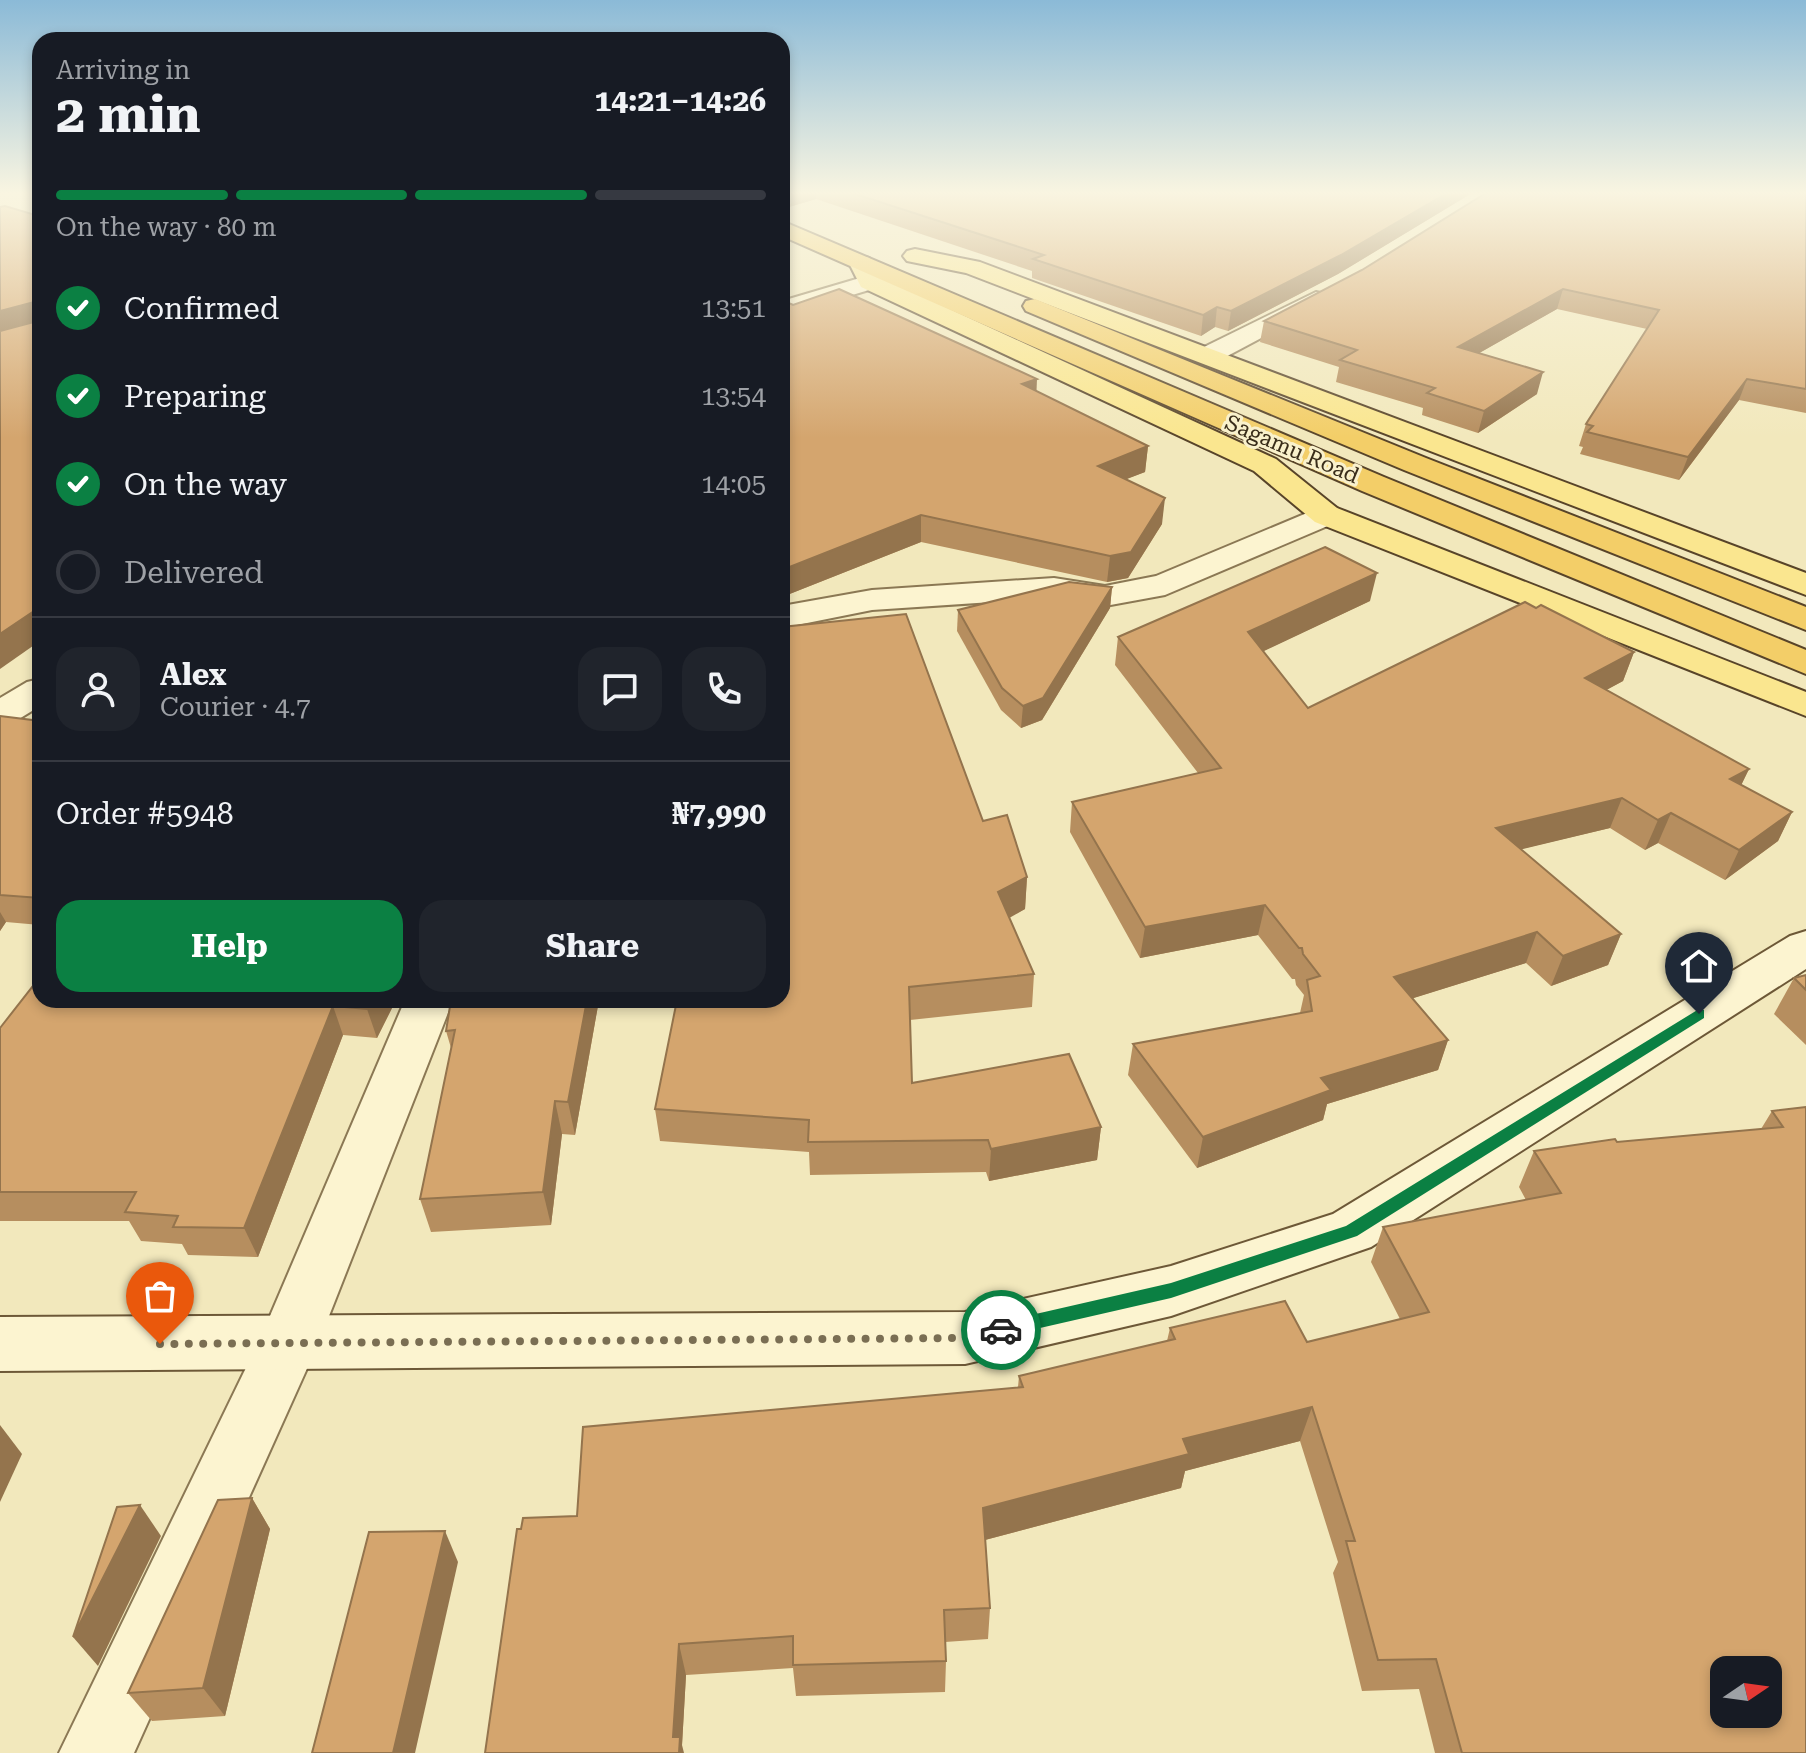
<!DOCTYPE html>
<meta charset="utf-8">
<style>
:root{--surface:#171b24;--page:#20242c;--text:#f1f3f6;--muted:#9ea1a6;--line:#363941;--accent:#0b8043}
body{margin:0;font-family:"Roboto Serif",serif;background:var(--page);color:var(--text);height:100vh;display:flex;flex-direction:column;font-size:30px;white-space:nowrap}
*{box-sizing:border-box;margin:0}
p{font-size:26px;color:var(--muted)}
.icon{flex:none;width:44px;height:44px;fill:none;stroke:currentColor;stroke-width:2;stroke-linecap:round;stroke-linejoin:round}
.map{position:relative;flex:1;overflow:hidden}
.details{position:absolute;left:32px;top:32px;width:758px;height:976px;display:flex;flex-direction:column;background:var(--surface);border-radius:24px;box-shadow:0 4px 12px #0003}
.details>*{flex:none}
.needle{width:52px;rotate:77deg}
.controls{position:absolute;left:1710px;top:1656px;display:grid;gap:16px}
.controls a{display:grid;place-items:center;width:72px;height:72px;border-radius:16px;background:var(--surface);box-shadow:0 4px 12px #0003;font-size:40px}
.pin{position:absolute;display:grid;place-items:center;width:68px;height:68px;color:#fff;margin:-82px -34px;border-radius:50% 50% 50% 0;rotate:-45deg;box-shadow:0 0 8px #0007}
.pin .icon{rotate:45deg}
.courier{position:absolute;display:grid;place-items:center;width:80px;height:80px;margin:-40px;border:6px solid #0b8043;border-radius:50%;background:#fff;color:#222;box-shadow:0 2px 10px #0007}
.head em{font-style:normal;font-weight:700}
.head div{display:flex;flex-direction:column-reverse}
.head{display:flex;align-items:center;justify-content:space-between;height:136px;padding:0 24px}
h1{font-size:52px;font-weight:700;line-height:60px}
.bar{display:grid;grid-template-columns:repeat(4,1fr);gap:12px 8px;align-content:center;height:96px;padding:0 24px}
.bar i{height:10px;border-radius:6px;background:var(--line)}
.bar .active{background:var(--accent)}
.bar p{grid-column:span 4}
.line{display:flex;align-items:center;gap:20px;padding:0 24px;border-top:2px solid var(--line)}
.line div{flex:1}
.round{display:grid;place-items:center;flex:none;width:84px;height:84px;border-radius:24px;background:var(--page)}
ol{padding:0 24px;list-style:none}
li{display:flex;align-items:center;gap:24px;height:88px}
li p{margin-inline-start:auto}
li .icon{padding:8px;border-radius:50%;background:var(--accent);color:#fff;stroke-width:4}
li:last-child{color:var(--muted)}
li i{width:44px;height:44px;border:4px solid var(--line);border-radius:50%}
.button{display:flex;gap:16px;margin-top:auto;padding:16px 24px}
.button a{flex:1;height:92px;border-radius:24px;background:var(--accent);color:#fff;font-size:32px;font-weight:700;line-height:92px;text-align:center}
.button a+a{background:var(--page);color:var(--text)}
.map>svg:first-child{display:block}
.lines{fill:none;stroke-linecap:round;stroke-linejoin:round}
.minor-casing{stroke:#8b7854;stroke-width:4}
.secondary-casing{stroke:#6d5837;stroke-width:4}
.primary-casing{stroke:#584429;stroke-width:4}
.trunk-casing{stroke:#584429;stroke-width:4}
.minor{fill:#fcf4d0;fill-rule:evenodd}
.secondary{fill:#fcf4d0;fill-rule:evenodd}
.primary{fill:#fae68f;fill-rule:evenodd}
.trunk{fill:#f3ce68;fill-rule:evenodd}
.wall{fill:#b68e5f}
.shaded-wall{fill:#94744d}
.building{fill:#d4a56e;stroke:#94744d;stroke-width:2;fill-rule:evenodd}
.route{fill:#0b8043}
.done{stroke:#7a6e53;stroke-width:8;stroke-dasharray:0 14.4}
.labels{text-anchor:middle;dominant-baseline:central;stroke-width:6;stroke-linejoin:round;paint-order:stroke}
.far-street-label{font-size:22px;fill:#392d1a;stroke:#f9f1cc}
</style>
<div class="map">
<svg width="1806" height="1753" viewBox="0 0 1806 1753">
<rect width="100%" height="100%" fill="#f2e8bc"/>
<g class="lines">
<g class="minor-casing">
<g id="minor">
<polygon points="870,275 879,277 882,282 879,287 782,316 782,301"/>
<polygon points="1316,292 1325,294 1328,299 1325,304 1218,361 1200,361 1196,355 1200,349"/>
<polygon points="1326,505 1337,508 1342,515 1337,522 1165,595 1105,606 1054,598 872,610 782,628 782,606 872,590 1054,578 1105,586 1156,576"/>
<polygon points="40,679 40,706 14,722 0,726 0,698 27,682"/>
<polygon points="405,1000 453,1000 318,1344 134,1753 59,1753 261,1337"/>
</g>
</g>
<g class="secondary-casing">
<polygon id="secondary" points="1806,931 1806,969 1371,1247 1171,1316 965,1364 0,1371 0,1317 965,1312 1171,1266 1333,1214 1790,936"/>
</g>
<g class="primary-casing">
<g id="primary">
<polygon points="915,249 980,262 1806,573 1806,595 966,273 907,261 903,256 907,251"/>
<polygon points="861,256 869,258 880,277 1276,459 1337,508 1806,692 1806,716 1315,522 1254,471 861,287 849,263 853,258"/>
</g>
</g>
<g class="trunk-casing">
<g id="trunk">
<polygon points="782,221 1384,477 1806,650 1806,674 1362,491 782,236"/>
<polygon points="1035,299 1426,458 1806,607 1806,630 1404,470 1026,311 1023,306 1026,301"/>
</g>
</g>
<use href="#minor" class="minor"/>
<use href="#secondary" class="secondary"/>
<use href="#primary" class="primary"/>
<use href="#trunk" class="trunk"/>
</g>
<g class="wall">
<polygon points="782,193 1472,193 1338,274 1228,331 1215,327 1201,336 1032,278 1032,271 816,199 782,209"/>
<polygon points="1806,193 1806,413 1739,400 1679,480 1580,454 1583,447 1579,446 1586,424 1647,329 1557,309 1479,353 1537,394 1478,433 1422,415 1423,408 1336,382 1339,367 1260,342 1264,321 1362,270"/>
<polygon points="782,300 1036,392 1148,446 1145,472 1126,479 1162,524 1128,578 1107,582 921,542 782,597"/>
<polygon points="1112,587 1110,608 1042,720 1021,728 1001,710 957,631 958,610"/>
<polygon points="1370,601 1263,651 1308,708 1634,652 1623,681 1606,690 1749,769 1741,785 1792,812 1778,841 1725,880 1658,843 1645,850 1610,828 1521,849 1621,934 1608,965 1551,986 1526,963 1413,998 1448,1040 1438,1070 1327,1104 1323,1120 1197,1168 1128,1075 1133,1044 1300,1013 1304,995 1296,985 1295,979 1292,979 1258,935 1140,958 1070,832 1072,802 1198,773 1115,665 1118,637"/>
<polygon points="0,716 40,721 40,925 6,922 0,931"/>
<polygon points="983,821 1027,877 1025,909 1009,917 1034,974 1032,1007 910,1020 912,1083 1101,1127 1097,1160 989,1181 986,1172 810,1175 809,1152 660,1141 655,1109"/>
<polygon points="1806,975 1806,1045 1774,1014 1794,978"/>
<polygon points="40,1000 396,1000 377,1038 343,1035 258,1257 188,1255 182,1244 141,1241 129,1221 0,1221 0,1028"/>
<polygon points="599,1000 575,1135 562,1134 551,1225 431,1232 420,1199 451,1048 446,1031"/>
<polygon points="1806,1107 1806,1753 1435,1753 1419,1689 1362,1691 1333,1573 1338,1562 1300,1441 1185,1471 1181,1488 985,1540 990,1608 988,1639 945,1642 946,1661 945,1692 796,1696 793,1668 686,1675 682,1745 521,1529 577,1516 1018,1387 1019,1376 1167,1341 1170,1328 1307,1342 1400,1319 1371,1262 1383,1227 1526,1200 1519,1187 1534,1151 1761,1129 1772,1111"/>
<polygon points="252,1498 270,1529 225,1716 152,1721 128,1693"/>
</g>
<g class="shaded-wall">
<polygon points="782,193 816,193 816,199 782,209"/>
<polygon points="1447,193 1472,193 1338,274 1228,331 1231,311"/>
<polygon points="1563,289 1557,309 1453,368 1458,347"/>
<polygon points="34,302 40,319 0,336 0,311"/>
<polygon points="1217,307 1215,327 1201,336 1203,315"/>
<polygon points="1543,372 1537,394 1478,433 1484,411"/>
<polygon points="1037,379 1036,403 1022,384"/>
<polygon points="1747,379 1739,400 1679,480 1688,457"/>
<polygon points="1148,446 1145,472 1096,491 1098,466"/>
<polygon points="1165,498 1162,524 1128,578 1107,582 1110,556"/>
<polygon points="921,515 921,542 782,597 782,570"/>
<polygon points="1377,573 1370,601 1243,661 1248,632"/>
<polygon points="1112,587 1110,608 1042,720 1021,728 1023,706"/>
<polygon points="40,607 40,641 0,669 0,634"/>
<polygon points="1634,652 1623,681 1575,707 1585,678"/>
<polygon points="1749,769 1735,798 1730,779"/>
<polygon points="1622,798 1610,828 1486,858 1496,828"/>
<polygon points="1792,812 1778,841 1725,880 1739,850"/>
<polygon points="1671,813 1658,843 1645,850 1658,820"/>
<polygon points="1027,877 1025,909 997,925 998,892"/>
<polygon points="1265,905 1258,935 1140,958 1145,927"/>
<polygon points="0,912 6,922 0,931"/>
<polygon points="1537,932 1526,963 1385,1007 1394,977"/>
<polygon points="1621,934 1608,965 1551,986 1563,956"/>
<polygon points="372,1000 396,1000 377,1038 367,1009"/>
<polygon points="587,1000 599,1000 575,1135 568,1102"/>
<polygon points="333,1006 343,1035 258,1257 244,1228"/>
<polygon points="1448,1040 1438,1070 1327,1104 1323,1120 1197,1168 1203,1137 1321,1078"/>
<polygon points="555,1101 562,1134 551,1225 543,1192"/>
<polygon points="1101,1127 1097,1160 989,1181 991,1149"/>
<polygon points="1312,1407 1300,1441 1185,1471 1181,1488 981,1541 983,1508 1183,1439"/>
<polygon points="0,1425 22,1454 0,1502"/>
<polygon points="252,1498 270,1529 225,1716 203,1688"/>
<polygon points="140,1505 161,1536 98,1666 73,1637"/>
<polygon points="445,1531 458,1562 415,1753 393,1753"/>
<polygon points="679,1644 686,1675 682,1745 684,1753 677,1753 673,1737"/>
</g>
<g class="building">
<polygon points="852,193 1447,193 1341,255 1231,311 1217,307 1203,315 1033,259 1044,255"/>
<polygon points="1486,193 1806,193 1806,389 1747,379 1688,457 1587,432 1593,426 1586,424 1659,310 1563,289 1458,347 1543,372 1484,411 1427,393 1435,388 1340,360 1357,350 1264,321 1362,270"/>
<polygon points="40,196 40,607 0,634 0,331 34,322 34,302 0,311 0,207 5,206 35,215 36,197"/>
<polygon points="839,289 1037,379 1022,384 1148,446 1098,466 1165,498 1131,552 1110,556 921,515 782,570 782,300 793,305"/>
<polygon points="1325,547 1377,573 1248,632 1308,708 1525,602 1536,608 1541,605 1634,652 1585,678 1749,769 1730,779 1792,812 1739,850 1671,813 1658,820 1622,798 1496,828 1621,934 1563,956 1537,932 1394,977 1448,1040 1321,1078 1331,1090 1203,1137 1133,1044 1312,1011 1307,980 1320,976 1303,954 1302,948 1299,948 1265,905 1145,927 1072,802 1221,768 1118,637"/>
<polygon points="1069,582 1112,587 1043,698 1023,706 1002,688 958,610"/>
<polygon points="906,614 983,821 1007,815 1027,877 998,892 1034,974 909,987 912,1083 1069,1054 1101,1127 991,1149 988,1140 808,1142 809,1120 655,1109 677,1000 782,1000 782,627"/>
<polygon points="0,716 40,721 40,898 0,895"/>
<polygon points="1806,975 1806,990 1794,978"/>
<polygon points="40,977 40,1000 372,1000 367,1009 333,1006 244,1228 173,1227 178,1216 125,1212 136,1192 0,1192 0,1028"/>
<polygon points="451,1000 587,1000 568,1102 555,1101 543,1192 420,1199 455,1030 446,1031"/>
<path d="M1806 1107V1753H1462L1436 1659 1378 1660 1346 1541H1355L1312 1407 1183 1439 1189 1454 983 1508 990 1608 944 1610 946 1661 793 1665V1636L679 1644 673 1737H680L679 1753H485L517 1529H521L523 1518 577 1516 583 1427 1023 1387 1019 1376 1175 1339 1170 1328 1285 1301 1307 1342 1429 1312 1383 1227 1561 1193 1534 1151 1615 1139 1617 1142 1783 1127 1772 1111ZM1724 1670H1768V1714H1724Z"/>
<polygon points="252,1498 203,1688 128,1693 218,1500"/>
<polygon points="140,1505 73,1637 117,1507"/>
<polygon points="445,1531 393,1753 312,1753 369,1532"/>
</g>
<linearGradient id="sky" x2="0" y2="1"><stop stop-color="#8bbad7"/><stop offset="0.44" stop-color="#f9f5e1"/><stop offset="1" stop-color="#f9f5e1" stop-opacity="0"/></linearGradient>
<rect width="1806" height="438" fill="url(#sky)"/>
<polygon class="route" points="1699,1009 1704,1010 1704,1018 1357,1236 1171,1298 1001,1337 992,1330 1001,1322 1171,1283 1346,1226"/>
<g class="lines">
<polyline class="done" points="160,1344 965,1338 1001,1330"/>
</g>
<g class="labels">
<g class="far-street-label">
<text transform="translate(1292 449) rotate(23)">Sagamu Road</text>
</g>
</g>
</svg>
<div class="controls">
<a><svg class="needle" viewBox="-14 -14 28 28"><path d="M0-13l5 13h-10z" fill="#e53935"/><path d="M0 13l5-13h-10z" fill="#9ea1a6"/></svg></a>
</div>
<div class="pin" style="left:160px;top:1344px;background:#ea580c"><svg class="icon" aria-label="bag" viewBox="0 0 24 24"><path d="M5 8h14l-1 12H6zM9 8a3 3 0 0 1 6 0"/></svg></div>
<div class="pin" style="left:1699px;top:1014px;background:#1f2937"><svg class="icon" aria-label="home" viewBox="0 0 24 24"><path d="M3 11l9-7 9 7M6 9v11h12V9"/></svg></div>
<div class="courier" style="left:1001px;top:1330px"><svg class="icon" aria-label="car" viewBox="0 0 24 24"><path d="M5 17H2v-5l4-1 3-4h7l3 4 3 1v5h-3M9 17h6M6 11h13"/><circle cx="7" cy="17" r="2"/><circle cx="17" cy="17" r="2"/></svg></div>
<section class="details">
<div class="head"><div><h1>2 min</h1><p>Arriving in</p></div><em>14:21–14:26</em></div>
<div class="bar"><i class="active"></i><i class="active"></i><i class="active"></i><i></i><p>On the way · 80 m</p></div>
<ol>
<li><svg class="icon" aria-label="check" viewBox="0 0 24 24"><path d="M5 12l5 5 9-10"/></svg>Confirmed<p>13:51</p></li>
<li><svg class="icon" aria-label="check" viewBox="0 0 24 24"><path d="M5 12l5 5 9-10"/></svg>Preparing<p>13:54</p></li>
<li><svg class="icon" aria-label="check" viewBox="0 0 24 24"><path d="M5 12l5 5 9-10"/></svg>On the way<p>14:05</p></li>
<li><i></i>Delivered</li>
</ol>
<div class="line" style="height:144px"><a class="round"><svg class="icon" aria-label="person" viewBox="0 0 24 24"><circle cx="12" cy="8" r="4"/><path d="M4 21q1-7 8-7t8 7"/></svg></a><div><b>Alex</b><p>Courier · 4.7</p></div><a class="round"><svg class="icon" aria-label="chat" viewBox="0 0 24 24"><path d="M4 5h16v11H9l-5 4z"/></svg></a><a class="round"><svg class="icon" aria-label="phone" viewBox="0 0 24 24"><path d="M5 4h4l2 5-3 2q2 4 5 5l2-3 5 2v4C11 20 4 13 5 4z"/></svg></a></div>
<div class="line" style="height:104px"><div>Order #5948</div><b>₦7,990</b></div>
<div class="button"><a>Help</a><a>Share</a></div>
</section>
</div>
